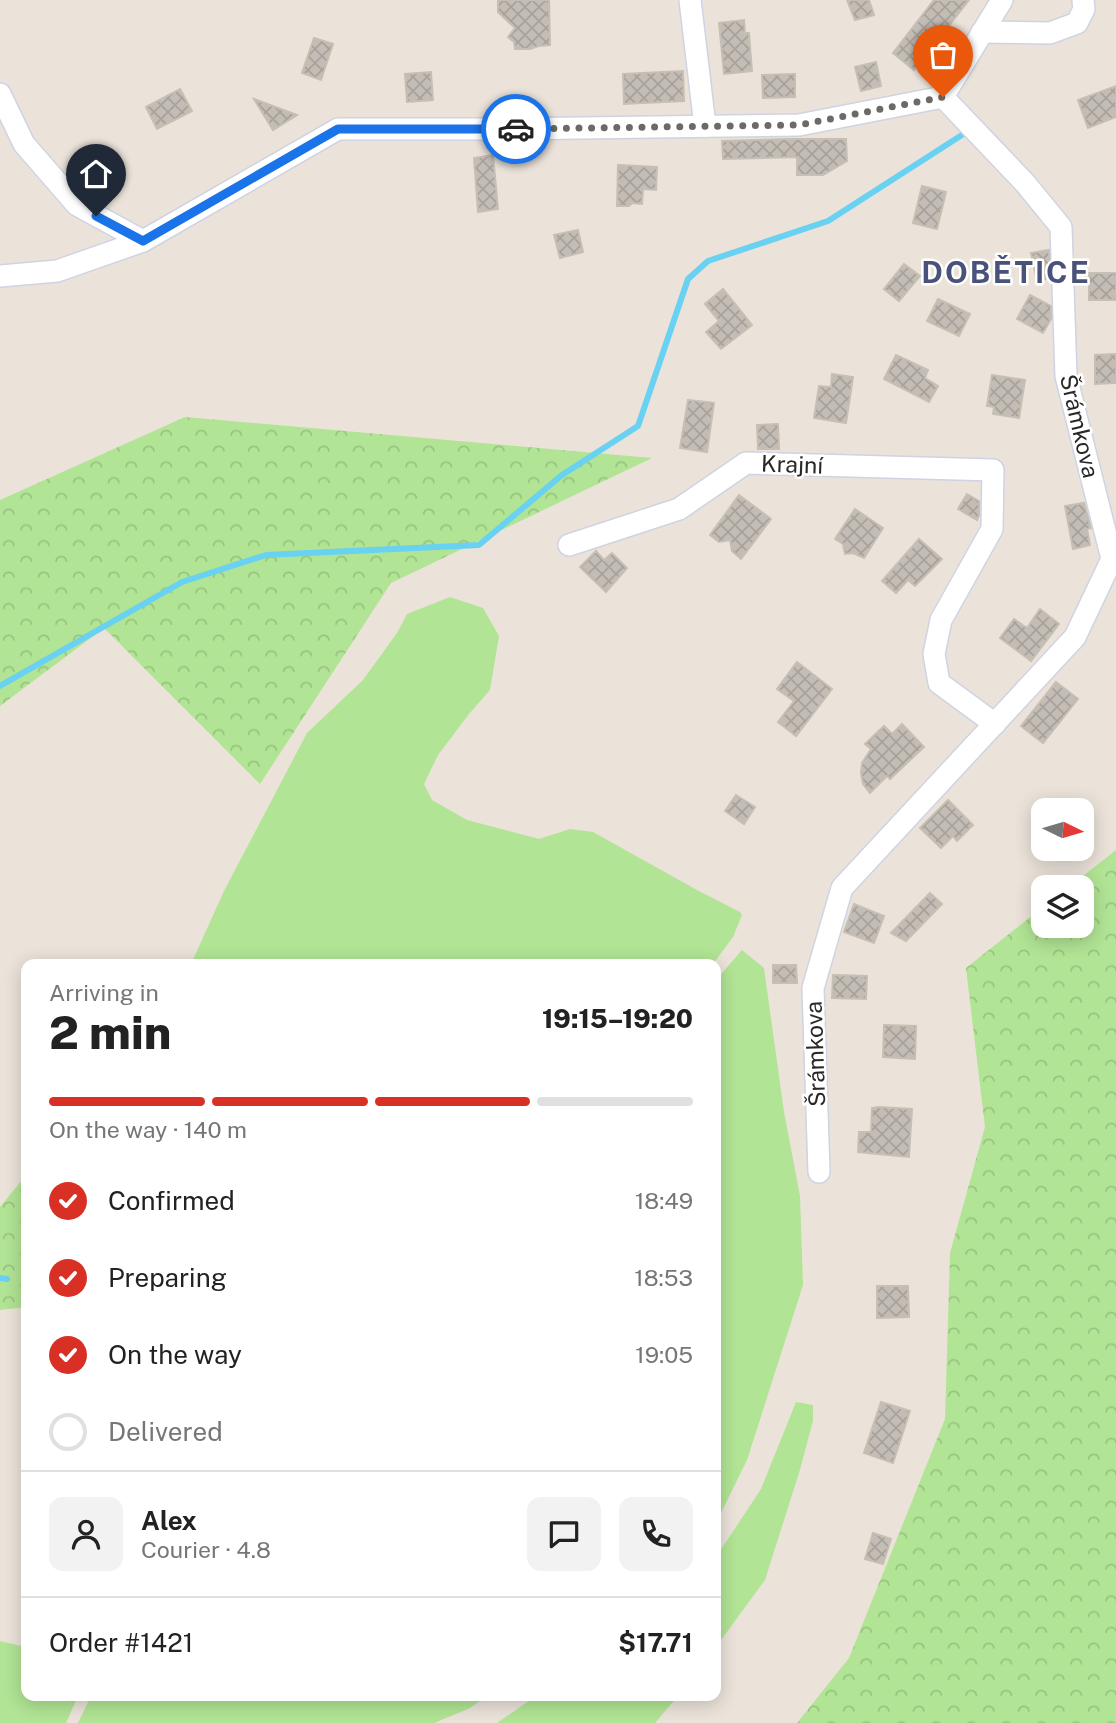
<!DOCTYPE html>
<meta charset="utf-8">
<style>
:root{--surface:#fff;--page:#f2f2f2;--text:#222;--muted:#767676;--line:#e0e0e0;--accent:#d93025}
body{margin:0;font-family:"Public Sans",sans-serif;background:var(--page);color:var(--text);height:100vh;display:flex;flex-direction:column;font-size:26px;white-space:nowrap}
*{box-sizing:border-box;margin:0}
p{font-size:23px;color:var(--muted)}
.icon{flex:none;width:38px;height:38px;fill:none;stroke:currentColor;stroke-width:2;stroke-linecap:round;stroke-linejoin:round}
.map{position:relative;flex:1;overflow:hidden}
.details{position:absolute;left:21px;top:959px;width:700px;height:742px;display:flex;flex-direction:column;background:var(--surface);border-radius:14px;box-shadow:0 4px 18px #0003}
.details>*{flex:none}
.needle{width:46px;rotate:95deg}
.fabs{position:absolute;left:1031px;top:798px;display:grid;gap:14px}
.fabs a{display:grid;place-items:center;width:63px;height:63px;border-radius:14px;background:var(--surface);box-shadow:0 4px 18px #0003;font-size:35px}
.pin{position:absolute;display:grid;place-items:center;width:60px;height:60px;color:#fff;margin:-72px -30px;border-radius:50% 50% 50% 0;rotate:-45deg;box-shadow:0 0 7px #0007}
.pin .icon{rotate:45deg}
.courier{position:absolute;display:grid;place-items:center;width:70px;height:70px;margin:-35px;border:5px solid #1a73e8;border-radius:50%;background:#fff;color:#222;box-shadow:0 2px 9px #0007}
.summary em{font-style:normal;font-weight:800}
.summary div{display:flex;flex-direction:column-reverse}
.summary{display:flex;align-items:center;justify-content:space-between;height:119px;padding:0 28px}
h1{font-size:46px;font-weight:800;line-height:52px}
.bar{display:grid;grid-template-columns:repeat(4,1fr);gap:10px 7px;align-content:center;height:84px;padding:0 28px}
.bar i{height:9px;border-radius:5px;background:var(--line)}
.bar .current{background:var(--accent)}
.bar p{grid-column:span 4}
.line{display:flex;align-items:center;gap:18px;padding:0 28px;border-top:2px solid var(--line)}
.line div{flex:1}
.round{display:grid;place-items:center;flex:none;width:74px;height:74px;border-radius:14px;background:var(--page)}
ol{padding:0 28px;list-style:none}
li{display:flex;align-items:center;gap:21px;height:77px}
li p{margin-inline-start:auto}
li .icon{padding:7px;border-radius:50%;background:var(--accent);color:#fff;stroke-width:4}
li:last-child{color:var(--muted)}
li i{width:38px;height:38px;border:4px solid var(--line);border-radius:50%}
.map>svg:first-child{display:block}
.grass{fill:#b1e494}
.forest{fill:url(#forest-crowns)}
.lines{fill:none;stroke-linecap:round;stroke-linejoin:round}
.stream{stroke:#69d1f1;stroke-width:6}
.building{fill:url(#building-cross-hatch);stroke:#c7bfb3;stroke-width:2}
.street-casing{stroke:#cfd3e2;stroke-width:24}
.street{stroke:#fff;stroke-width:21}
.done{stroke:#6c6966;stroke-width:7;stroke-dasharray:0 12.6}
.route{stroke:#1a73e8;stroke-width:9}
.labels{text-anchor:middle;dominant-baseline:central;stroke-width:5;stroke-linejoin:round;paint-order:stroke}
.street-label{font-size:23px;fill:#282828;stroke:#fff}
.district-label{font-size:30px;font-weight:bold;letter-spacing:2px;fill:#48527a;stroke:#fff}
</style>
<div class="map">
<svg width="1116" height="1723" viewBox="0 0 1116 1723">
<defs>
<pattern id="forest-crowns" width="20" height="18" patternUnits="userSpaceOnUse" patternTransform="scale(1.75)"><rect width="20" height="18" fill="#b1e494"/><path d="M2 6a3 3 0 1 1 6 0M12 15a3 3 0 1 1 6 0" fill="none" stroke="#98c480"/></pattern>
<pattern id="building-cross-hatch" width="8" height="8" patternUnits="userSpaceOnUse" patternTransform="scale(1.75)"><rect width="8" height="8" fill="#c3bdb5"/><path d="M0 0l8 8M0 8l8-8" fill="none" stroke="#a8a29c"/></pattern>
</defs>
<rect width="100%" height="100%" fill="#ebe3da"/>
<g class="grass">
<polygon points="450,597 483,608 499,636 490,690 469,714 438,755 424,784 432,800 467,820 539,839 570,829 593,832 697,890 740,912 742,915 733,937 713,964 191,964 224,891 307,733 363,680 397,633 407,614"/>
<polygon points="742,950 764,968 784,1112 800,1196 803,1285 747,1460 718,1519 716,1521 716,980"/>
<polygon points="796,1402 813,1405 813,1421 799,1473 765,1580 716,1647 716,1554 720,1551 761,1489"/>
<polygon points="0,1641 26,1647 26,1696 78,1696 66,1723 0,1723"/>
<polygon points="91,1696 488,1696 468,1709 434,1723 78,1723"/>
<polygon points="536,1696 678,1696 655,1723 497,1723"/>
</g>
<g class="forest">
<polygon points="185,417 652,458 391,583 260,784 104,628 0,706 0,500"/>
<polygon points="1116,850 1116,1723 797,1723 849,1658 945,1419 950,1253 985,1127 966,968 1043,907 1043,926 1082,926 1082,887 1069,887"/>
<polygon points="26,1175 26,1307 0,1310 0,1207"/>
</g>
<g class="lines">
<g class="stream">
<polyline points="0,686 182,582 266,555 479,545 562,475 638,426 688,279 708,261 828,221 965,133"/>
<polyline points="0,1278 7,1279"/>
</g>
</g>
<g class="building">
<polygon points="498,0 549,0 550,45 539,46 530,49 515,49 514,42 508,37 515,28 498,12"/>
<polygon points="847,0 869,0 874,15 855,20"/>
<polygon points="934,0 969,0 914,70 893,53"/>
<polygon points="744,20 745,33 749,33 752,71 724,74 719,23"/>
<polygon points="314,38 333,44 321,80 302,73"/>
<polygon points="876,62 881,86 861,91 855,67"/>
<polygon points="683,71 684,101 624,104 623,74"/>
<polygon points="431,72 433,100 407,102 405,74"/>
<polygon points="795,74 795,97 763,98 762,75"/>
<polygon points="1116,86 1116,117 1088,128 1078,100"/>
<polygon points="180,89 192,111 157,129 146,107"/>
<polygon points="254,99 297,115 273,130"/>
<polygon points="791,139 846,139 847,161 823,175 797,175 797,157 723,159 722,141"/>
<polygon points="493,155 498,209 478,212 474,158"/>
<polygon points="618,165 657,167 656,190 643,189 642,204 632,203 629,206 617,206"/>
<polygon points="922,186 946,192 937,229 913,223"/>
<polygon points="578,230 583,252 560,258 554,235"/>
<polygon points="1049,250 1050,278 1037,281 1031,253"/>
<polygon points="904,264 920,276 899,301 884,289"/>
<rect x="1089" y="273" width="27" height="27"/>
<polygon points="723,289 752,325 721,349 706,332 719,321 705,304"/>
<polygon points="1030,295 1051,306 1051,319 1043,333 1017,319"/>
<polygon points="938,299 970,314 959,336 927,321"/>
<polygon points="1116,354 1116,383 1095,384 1095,355"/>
<polygon points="896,355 928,370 925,378 938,386 929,402 884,379"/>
<polygon points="832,374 853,377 846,423 814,418 819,386 831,387"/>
<polygon points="992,375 1025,380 1019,418 993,414 994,407 987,406"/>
<polygon points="688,400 714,403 707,452 680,448"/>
<polygon points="778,424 779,449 758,449 757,425"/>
<polygon points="967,494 979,501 979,515 977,520 958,509"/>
<polygon points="739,495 771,519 741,559 732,551 730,540 719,542 710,535"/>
<polygon points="1084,503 1091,528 1087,529 1090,545 1073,549 1065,506"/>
<polygon points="855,509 883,528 864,558 853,553 845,554 843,544 835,539"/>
<polygon points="919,539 942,559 915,586 908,580 896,593 882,581"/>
<polygon points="596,551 604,560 612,553 627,568 606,592 580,567"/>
<polygon points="1040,609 1059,624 1031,661 1000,638 1014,619 1027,628"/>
<polygon points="797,662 832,689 796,736 778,722 794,701 777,689"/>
<polygon points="1056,682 1078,699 1043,743 1021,726"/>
<polygon points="902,724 924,747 890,779 887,776 870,793 863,784 861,773 862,763 871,749 865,744 884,726 892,734"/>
<polygon points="736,795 755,807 744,824 725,811"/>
<polygon points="948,800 973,825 957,841 953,836 941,848 920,828"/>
<polygon points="930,893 942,904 906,941 891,933"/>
<polygon points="854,904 884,916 874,943 844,932"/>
<polygon points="773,965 796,965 797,983 773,983"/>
<polygon points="833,975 867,976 866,999 832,998"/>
<polygon points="884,1025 916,1026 915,1059 883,1057"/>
<polygon points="879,1107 912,1109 909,1157 858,1152 859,1132 871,1132 872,1108"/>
<polygon points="877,1286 908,1286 909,1317 877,1318"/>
<polygon points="881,1402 910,1411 893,1463 864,1453"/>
<polygon points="873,1533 891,1539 883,1564 865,1559"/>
</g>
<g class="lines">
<g class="street-casing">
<g id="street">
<polyline points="690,0 705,126"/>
<polyline points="982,32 1050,33 1077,23 1084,9 1083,0"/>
<polyline points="0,94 24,144 77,205 143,241"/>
<polyline points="943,97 1002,0"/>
<polyline points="0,276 57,271 143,241 338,129 506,129 799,125 943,97"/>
<polyline points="569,545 679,509 746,463 993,470 992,529 941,620 934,654 939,683 995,724"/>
<polyline points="819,1172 813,988 842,888 1075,637 1112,559 1066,376 1061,227 1024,182 943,97"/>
</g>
</g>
<use href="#street" class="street"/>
</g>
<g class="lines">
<polyline class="done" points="516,129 799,125 943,97"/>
<polyline class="route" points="96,216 143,241 338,129 516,129"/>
</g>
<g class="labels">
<g class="street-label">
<text transform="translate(1080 426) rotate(77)">Šrámkova</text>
<text transform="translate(792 464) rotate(2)">Krajní</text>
<text transform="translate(815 1054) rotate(-92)">Šrámkova</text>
</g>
<g class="district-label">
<text x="1006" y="272">DOBĚTICE</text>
</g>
</g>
</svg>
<div class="fabs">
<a><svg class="needle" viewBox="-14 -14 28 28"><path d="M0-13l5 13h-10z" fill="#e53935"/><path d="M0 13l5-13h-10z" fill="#767676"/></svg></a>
<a><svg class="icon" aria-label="layers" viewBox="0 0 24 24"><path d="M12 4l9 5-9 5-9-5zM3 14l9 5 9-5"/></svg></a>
</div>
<div class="pin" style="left:943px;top:97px;background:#ea580c"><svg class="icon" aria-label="bag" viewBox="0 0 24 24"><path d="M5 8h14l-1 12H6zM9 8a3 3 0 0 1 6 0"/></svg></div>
<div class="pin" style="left:96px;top:216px;background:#1f2937"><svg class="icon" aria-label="home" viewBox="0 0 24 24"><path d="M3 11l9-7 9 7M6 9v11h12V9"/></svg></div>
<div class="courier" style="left:516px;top:129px"><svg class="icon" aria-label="car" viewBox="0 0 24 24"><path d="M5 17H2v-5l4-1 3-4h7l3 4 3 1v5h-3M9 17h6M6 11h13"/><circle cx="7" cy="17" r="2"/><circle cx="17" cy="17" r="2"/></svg></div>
<section class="details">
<div class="summary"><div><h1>2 min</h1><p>Arriving in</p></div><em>19:15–19:20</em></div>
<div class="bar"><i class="current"></i><i class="current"></i><i class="current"></i><i></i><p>On the way · 140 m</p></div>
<ol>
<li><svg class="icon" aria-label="check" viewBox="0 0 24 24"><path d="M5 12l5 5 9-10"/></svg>Confirmed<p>18:49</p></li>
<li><svg class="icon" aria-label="check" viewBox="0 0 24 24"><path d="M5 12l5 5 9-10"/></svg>Preparing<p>18:53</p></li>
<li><svg class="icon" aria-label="check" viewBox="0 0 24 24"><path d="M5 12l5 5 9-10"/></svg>On the way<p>19:05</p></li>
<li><i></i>Delivered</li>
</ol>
<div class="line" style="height:126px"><a class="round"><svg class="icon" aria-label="person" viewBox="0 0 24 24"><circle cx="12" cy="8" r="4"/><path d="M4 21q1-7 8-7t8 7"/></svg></a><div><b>Alex</b><p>Courier · 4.8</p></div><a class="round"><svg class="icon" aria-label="chat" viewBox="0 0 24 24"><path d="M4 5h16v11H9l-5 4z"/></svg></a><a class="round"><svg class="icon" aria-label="phone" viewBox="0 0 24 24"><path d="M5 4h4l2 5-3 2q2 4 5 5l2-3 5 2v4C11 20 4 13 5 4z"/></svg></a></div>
<div class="line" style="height:91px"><div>Order #1421</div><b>$17.71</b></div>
</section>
</div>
